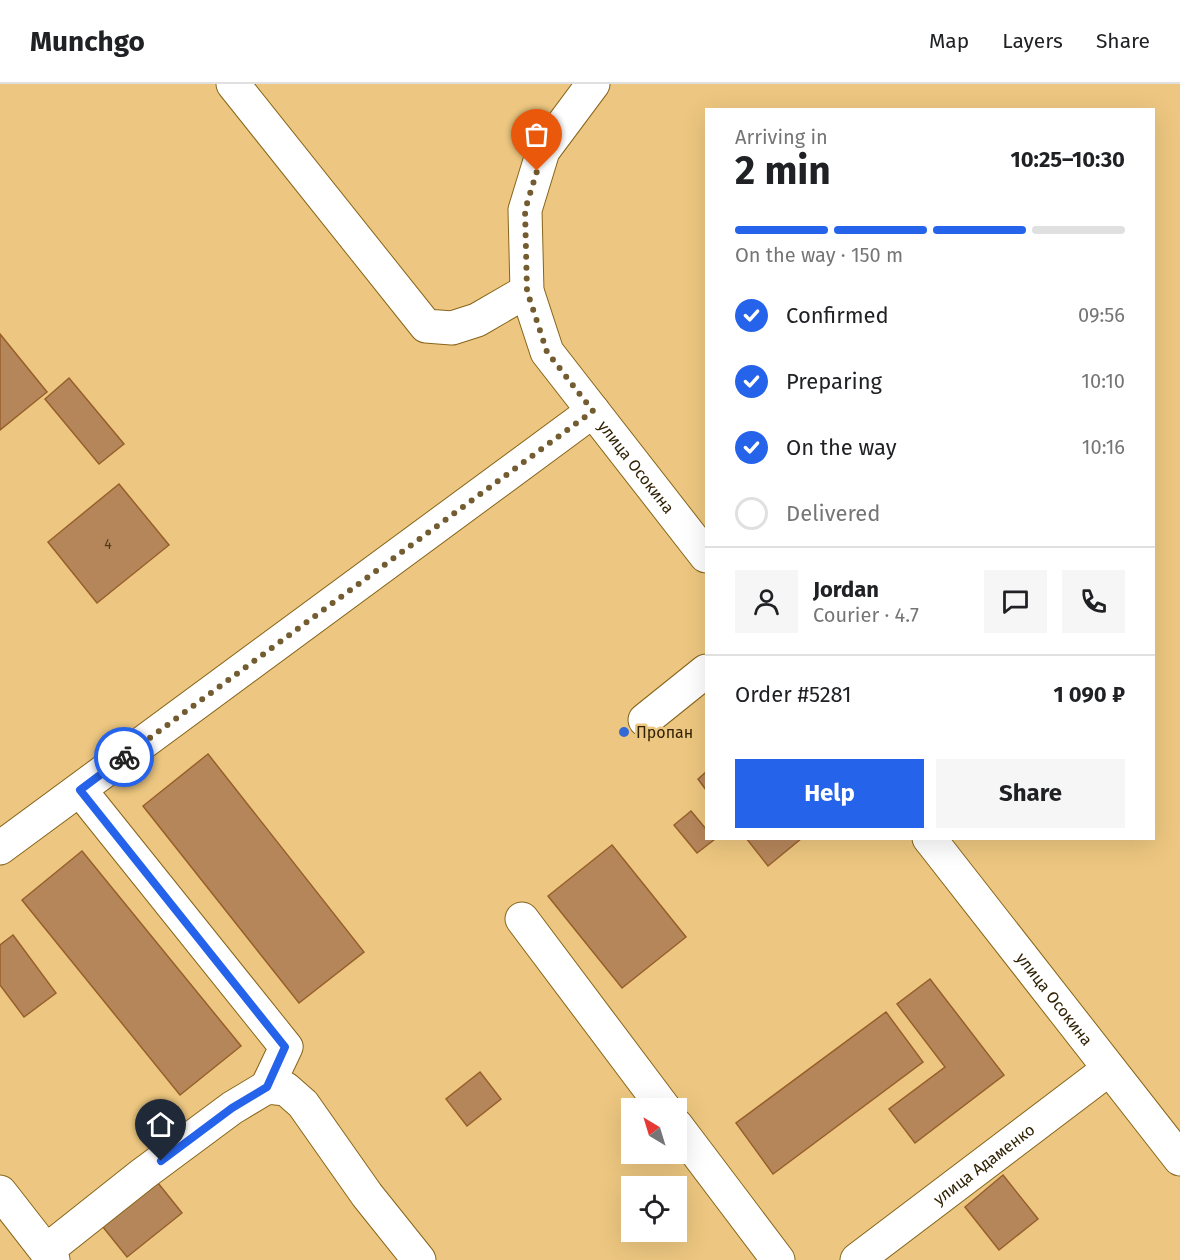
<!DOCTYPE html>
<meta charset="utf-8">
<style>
:root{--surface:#fff;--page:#f6f6f6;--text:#202124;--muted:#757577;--line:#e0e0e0;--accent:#2563eb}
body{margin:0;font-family:"Fira Sans",sans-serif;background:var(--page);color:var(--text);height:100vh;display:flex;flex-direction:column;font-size:22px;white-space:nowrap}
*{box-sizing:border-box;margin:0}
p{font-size:20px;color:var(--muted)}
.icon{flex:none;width:33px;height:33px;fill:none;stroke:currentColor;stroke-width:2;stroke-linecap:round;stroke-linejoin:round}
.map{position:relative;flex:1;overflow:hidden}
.panel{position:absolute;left:705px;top:24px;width:450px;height:732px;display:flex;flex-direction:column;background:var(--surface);border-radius:0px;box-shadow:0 6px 24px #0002}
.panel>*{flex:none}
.needle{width:39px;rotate:322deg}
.buttons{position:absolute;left:621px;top:1014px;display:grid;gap:12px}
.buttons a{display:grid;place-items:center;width:66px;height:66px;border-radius:0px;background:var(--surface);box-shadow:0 6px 24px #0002;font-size:30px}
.pin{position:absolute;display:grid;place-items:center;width:51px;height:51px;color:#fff;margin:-62px -26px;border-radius:50% 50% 50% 0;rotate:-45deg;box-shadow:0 0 6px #0007}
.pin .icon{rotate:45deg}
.courier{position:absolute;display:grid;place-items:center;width:60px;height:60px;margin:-30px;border:4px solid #2563eb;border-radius:50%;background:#fff;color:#222;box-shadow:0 2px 8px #0007}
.summary em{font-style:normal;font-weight:700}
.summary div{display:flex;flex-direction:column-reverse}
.summary{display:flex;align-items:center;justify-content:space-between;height:102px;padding:0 30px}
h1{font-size:39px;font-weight:700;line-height:45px}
.bar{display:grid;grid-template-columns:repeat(4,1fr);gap:9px 6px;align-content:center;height:72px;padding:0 30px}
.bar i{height:8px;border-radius:4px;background:var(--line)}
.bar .active{background:var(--accent)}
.bar p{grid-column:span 4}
.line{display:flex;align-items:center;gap:15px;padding:0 30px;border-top:2px solid var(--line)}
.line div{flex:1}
.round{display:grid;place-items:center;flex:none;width:63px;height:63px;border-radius:0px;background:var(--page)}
ol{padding:0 30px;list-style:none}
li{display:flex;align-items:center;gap:18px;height:66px}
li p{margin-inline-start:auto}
li .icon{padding:6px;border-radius:50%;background:var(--accent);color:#fff;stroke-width:4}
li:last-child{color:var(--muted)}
li i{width:33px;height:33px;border:3px solid var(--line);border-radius:50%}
.primary-button{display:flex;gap:12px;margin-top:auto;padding:12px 30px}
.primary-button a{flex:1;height:69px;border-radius:0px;background:var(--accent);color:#fff;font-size:24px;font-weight:700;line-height:69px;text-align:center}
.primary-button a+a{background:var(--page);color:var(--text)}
header{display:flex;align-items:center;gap:36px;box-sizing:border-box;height:84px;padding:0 30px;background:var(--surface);border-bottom:2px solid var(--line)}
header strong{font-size:28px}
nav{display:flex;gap:33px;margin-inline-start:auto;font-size:21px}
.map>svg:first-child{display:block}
.building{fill:#b6865b;stroke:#97602b;stroke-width:1.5}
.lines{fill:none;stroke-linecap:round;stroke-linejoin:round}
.minor-casing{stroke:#87651a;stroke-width:35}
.major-casing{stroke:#87651a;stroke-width:35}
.minor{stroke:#fff;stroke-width:33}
.major{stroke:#fff;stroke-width:33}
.done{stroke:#735c30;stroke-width:6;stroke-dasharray:0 10.8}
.route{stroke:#2563eb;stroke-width:8}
.poi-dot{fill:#3169d7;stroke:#edc781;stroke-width:2}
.labels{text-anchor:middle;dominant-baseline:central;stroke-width:5;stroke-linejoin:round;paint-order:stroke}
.number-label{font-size:14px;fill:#523b1a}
.street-label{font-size:16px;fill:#312204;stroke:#edc781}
.poi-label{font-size:16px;fill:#312204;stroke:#edc781;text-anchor:start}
</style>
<header>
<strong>Munchgo</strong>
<nav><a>Map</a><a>Layers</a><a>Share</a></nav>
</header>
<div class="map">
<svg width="1180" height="1176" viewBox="0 0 1180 1176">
<rect width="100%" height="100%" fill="#edc781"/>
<g class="building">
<polygon points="0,250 47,308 0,346"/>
<polygon points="69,294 124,360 99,380 45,315"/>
<polygon points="119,400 169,461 97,519 48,458"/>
<polygon points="208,670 364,868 299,919 143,722"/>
<polygon points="706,688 706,706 698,695"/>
<polygon points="691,727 706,745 706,754 715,755 697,769 674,741"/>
<polygon points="746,754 802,754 768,782"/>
<polygon points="612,761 686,853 622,904 548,812"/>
<polygon points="82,767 241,962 180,1011 22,816"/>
<polygon points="13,851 56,909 24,933 0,901 0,861"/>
<polygon points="930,895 1004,991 915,1059 889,1025 945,983 897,920"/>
<polygon points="886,928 923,978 773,1090 736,1039"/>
<polygon points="480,988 501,1015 467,1042 446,1015"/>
<polygon points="1003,1091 1038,1135 999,1166 965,1123"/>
<polygon points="154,1094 182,1129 127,1173 99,1138"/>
</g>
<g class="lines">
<g class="minor-casing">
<g id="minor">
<polyline points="233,0 426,242 452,244 477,236 527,207"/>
<polyline points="645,636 706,587"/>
<polyline points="80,706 286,963 267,1003"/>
<polyline points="0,764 593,327"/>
<polyline points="522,835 664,1024"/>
<polyline points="676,1041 778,1176"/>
<polyline points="0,1108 53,1176"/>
<polyline points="46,1167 143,1090 232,1024 267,1003 286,1005 303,1020 367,1111 419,1176"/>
<path id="s1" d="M857 1176 1109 985"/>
</g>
</g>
<g class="major-casing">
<g id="major">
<path id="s2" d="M593 0 543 67 525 126 527 207 547 268 706 472"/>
<path id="s3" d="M929 754 1180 1075"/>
</g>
</g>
<use href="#minor" class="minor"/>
<use href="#major" class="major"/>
</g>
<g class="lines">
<polyline class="done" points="124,673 593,327 547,268 527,207 525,126 537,87"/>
<polyline class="route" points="124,673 80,706 285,963 267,1003 232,1024 161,1077"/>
</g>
<circle class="poi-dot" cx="624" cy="648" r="6"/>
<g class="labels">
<g class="number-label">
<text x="108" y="460">4</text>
</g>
<g class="street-label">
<text stroke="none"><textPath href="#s2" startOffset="436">улица Осокина</textPath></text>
<text stroke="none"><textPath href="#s3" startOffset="204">улица Осокина</textPath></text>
<text stroke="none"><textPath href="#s1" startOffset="159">улица Адаменко</textPath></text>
</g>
<g class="poi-label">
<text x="636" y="648">Пропан</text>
</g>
</g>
</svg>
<div class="buttons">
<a><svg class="needle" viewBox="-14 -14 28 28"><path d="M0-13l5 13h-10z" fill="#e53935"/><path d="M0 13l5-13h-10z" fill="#757577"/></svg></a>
<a><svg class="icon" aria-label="locate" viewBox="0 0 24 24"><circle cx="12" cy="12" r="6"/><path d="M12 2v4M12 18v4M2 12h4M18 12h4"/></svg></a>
</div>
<div class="pin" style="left:537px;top:87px;background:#ea580c"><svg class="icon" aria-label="bag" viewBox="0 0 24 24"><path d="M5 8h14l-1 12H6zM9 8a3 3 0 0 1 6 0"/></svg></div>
<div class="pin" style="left:161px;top:1077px;background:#1f2937"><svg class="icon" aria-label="home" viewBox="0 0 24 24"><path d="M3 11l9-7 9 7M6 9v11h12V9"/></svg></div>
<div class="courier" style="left:124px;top:673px"><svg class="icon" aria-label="bike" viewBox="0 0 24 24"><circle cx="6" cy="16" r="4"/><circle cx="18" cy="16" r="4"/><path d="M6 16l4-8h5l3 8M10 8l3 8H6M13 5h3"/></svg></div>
<section class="panel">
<div class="summary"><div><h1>2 min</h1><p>Arriving in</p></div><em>10:25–10:30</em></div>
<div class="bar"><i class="active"></i><i class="active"></i><i class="active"></i><i></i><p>On the way · 150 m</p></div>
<ol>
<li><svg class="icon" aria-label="check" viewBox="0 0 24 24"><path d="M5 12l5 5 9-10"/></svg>Confirmed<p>09:56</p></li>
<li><svg class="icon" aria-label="check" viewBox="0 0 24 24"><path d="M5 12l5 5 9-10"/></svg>Preparing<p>10:10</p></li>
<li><svg class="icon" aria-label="check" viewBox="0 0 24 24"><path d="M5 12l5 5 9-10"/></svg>On the way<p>10:16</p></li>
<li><i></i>Delivered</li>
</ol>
<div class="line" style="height:108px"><a class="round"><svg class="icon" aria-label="person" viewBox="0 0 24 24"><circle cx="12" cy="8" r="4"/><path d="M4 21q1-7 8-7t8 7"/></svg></a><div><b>Jordan</b><p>Courier · 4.7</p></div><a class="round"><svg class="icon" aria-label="chat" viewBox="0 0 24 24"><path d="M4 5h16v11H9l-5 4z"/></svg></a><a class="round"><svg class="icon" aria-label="phone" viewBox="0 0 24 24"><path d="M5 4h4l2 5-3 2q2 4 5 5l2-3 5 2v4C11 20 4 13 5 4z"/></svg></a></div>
<div class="line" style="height:78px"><div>Order #5281</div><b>1 090 ₽</b></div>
<div class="primary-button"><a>Help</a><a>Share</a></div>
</section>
</div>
